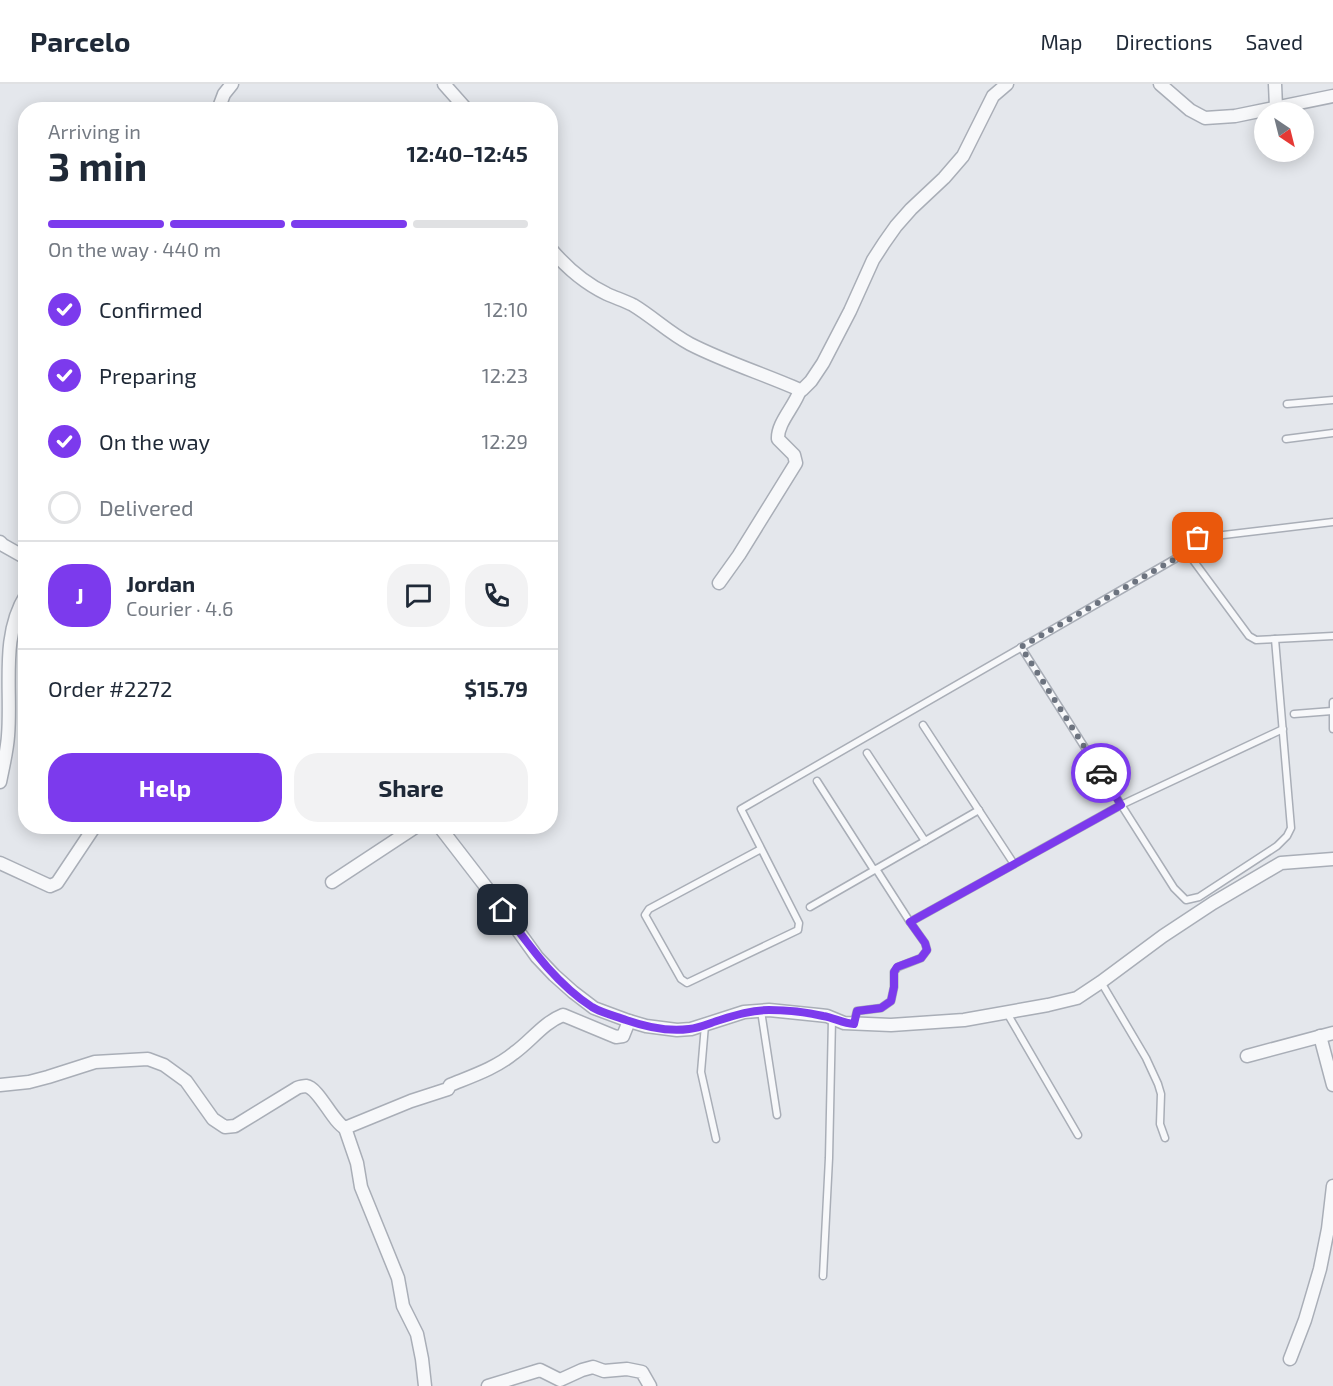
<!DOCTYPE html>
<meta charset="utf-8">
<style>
:root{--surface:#fff;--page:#f2f2f3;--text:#1f2937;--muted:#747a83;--line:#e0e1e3;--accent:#7c3aed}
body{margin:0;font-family:"Exo 2",sans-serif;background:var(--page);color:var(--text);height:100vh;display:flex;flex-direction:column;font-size:22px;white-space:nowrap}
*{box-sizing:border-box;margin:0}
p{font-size:20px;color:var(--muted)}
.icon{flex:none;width:33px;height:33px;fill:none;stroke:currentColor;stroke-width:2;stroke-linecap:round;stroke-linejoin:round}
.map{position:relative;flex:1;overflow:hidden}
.side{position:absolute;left:18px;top:18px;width:540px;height:732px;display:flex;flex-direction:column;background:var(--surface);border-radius:24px;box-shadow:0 3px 15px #0003}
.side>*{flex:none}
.needle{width:39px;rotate:145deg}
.tools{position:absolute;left:1254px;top:18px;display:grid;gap:12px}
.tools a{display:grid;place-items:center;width:60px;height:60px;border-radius:50%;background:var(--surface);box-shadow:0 3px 15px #0003;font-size:30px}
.pin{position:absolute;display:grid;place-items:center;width:51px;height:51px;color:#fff;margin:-26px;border-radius:12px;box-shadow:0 3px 9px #0006}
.courier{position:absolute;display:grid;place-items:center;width:60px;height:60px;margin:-30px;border:4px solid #7c3aed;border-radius:50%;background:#fff;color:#222;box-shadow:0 2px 8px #0007}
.overview em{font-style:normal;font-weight:700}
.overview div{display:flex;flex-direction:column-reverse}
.overview{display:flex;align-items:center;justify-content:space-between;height:102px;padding:0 30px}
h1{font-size:39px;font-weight:700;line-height:45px}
.bar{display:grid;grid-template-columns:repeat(4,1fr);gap:9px 6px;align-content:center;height:72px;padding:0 30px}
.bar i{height:8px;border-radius:4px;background:var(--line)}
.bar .on{background:var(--accent)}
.bar p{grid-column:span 4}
.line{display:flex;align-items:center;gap:15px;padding:0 30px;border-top:2px solid var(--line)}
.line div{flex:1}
.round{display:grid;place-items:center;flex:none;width:63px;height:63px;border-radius:24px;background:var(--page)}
ol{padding:0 30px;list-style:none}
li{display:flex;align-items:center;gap:18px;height:66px}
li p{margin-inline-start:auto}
li .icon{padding:6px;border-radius:50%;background:var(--accent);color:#fff;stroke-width:4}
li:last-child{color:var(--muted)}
li i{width:33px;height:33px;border:3px solid var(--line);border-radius:50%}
.button{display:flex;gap:12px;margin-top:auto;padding:12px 30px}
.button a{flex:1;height:69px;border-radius:24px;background:var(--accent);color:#fff;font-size:24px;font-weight:700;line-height:69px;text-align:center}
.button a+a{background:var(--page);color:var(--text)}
header{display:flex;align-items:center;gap:36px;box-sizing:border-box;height:84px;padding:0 30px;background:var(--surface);border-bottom:2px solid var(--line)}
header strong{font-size:28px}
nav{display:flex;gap:33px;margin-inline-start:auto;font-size:21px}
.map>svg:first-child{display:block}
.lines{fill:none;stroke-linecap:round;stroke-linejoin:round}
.lane-casing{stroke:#a9aeb7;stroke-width:9}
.street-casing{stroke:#a9aeb7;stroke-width:15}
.lane{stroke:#f7f8fa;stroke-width:6}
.street{stroke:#f7f8fa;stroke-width:12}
.done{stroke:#6c737f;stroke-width:6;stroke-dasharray:0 10.8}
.route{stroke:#7c3aed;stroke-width:8}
</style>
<header>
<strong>Parcelo</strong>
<nav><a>Map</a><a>Directions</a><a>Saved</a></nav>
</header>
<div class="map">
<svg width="1333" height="1302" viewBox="0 0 1333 1302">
<rect width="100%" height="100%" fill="#e4e7ec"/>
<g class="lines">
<g class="lane-casing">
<g id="lane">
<polyline points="1287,320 1333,316"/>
<polyline points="1286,355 1333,349"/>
<polyline points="1186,472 1198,454 1333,438"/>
<polyline points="1021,563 1174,804 1186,816 1199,813 1277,762 1287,752 1291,744 1275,555"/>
<polyline points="1333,618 1333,645"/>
<polyline points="1294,630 1332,627"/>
<polyline points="923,641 1014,780"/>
<polyline points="867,669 925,757"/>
<polyline points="817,697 874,786"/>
<polyline points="761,765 649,825 645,831 681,895 687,899 798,846 799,839 741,725 1180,472 1190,472 1249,552 1256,556 1333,552"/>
<polyline points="810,823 979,726"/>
<polyline points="910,838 1121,721 1283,645"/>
<polyline points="1101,898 1146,974 1158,1000 1161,1010 1160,1040 1165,1054"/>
<polyline points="761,927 777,1031"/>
<polyline points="1007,929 1078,1051"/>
<polyline points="854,939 857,927 881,924 891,917 894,903 894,888 898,883 921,874 927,866 925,859 910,838 876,785"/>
<polyline points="705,941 701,988 716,1055"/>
<polyline points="823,1192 829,1074 832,935"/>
</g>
</g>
<g class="street-casing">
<g id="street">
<polyline points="444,0 467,26"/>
<polyline points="1160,0 1190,26 1205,34 1235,32 1333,12"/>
<polyline points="1275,0 1276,23"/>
<polyline points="218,26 224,10 232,0"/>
<path d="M550 164C565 182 586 200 607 210 616 214 625 217 633 221 653 233 669 249 690 260 725 278 764 290 800 306H802L811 297 823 279 850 227 873 176 884 159 896 142 911 125 944 94 963 72 993 12 1007 0"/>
<polyline points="0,458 3,461 26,474"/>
<path d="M719 499 739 471 796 379 794 371 778 355C777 339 795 322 800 306"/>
<path d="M0 698C3 683 7 667 8 652 12 606 0 552 26 511"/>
<polyline points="439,742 493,812 537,873 554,891 573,908 594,924 629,937 646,942 677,946 691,945 744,928 769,926 818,931 827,932 844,939 891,941 964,936 1048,921 1077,914 1101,898 1163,852 1213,819 1281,779 1333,775"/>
<polyline points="0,779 50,802 57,799 95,742"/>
<polyline points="332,798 417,742"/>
<polyline points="1320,952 1333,1001"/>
<polyline points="1247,972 1333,949"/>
<path d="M0 1001 29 998 48 993 95 978 148 975 164 981 186 997 213 1035 225 1043 235 1042 297 1004C298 1003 305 1002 306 1002 319 1004 332 1037 345 1044L411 1017 448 1005 450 1001C472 992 496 984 514 969 531 957 543 939 563 931L616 953 623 952 629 937"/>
<polyline points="345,1044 357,1079 361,1103 398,1194 403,1222 417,1250 422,1275 425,1302"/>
<polyline points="1290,1275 1305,1236 1320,1185 1328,1145 1333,1102"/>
<polyline points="488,1302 540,1286 560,1296 582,1286 593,1283 604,1287 627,1285 642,1288 650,1302"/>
</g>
</g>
<use href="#lane" class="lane"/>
<use href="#street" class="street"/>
</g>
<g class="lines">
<polyline class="done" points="1101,689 1021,563 1180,472 1186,472 1198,454"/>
<path class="route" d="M503 826C529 861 554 898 592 923 602 929 615 932 626 936 646 943 668 948 689 945 700 944 710 939 720 936 736 931 752 926 769 926 786 926 806 928 823 932 835 934 842 939 854 940L857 927 881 924 891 917 894 903V888L897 883 921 874 927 866 925 859 910 838 1121 721 1101 689"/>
</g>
</svg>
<div class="tools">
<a><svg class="needle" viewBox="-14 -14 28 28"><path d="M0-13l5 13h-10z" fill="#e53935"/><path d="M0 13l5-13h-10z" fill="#747a83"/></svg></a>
</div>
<div class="pin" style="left:1198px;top:454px;background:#ea580c"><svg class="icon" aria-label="bag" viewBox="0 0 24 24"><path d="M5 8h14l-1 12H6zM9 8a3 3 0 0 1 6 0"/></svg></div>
<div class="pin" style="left:503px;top:826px;background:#1f2937"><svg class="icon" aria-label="home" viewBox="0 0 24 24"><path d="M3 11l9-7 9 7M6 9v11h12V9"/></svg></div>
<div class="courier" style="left:1101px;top:689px"><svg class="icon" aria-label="car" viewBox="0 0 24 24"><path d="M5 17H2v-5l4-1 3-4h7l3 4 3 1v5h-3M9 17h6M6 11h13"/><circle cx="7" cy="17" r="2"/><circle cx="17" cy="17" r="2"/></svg></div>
<section class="side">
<div class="overview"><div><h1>3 min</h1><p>Arriving in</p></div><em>12:40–12:45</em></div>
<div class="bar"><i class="on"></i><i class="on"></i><i class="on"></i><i></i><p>On the way · 440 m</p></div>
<ol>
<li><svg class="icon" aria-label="check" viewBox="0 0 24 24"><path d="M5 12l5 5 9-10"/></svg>Confirmed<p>12:10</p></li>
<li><svg class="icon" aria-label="check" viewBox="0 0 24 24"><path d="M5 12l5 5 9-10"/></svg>Preparing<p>12:23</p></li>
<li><svg class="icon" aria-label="check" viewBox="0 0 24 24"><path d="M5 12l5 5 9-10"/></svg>On the way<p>12:29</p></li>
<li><i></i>Delivered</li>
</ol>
<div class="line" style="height:108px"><b class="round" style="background:var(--accent);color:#fff">J</b><div><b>Jordan</b><p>Courier · 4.6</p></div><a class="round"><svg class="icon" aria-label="chat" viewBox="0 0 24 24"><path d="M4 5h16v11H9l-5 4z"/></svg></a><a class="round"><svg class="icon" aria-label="phone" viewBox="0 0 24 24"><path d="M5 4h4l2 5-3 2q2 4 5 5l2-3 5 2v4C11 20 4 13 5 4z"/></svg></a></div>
<div class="line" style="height:78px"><div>Order #2272</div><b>$15.79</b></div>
<div class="button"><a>Help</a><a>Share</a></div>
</section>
</div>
